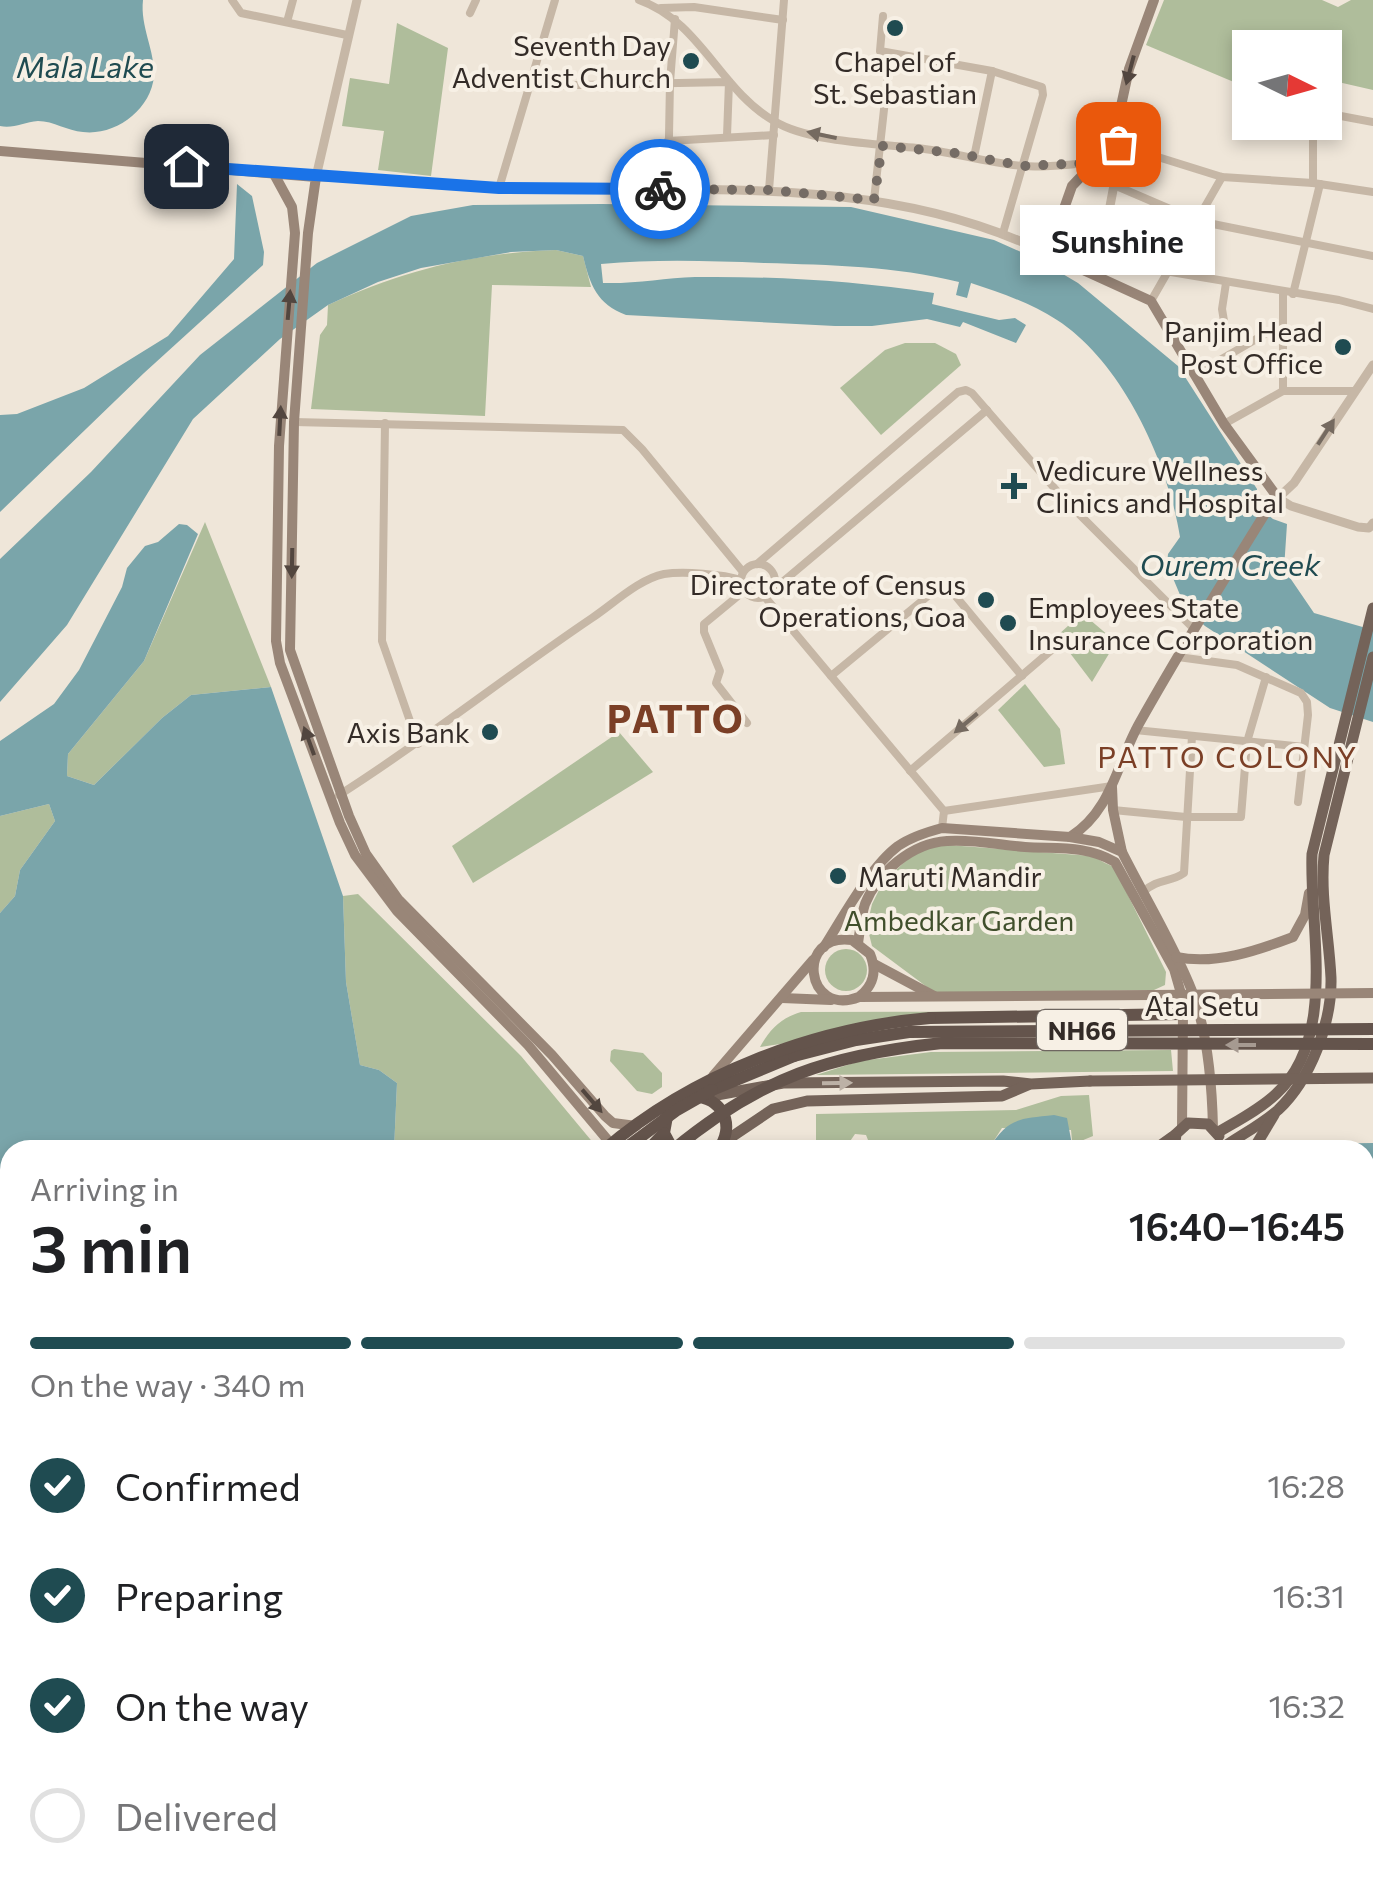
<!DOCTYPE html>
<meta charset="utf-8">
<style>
:root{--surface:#fff;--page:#f6f6f6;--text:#202124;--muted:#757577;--line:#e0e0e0;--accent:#1f4b51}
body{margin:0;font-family:Commissioner,sans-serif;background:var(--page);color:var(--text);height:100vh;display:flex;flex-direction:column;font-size:38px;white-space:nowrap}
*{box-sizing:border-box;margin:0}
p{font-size:32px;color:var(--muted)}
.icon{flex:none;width:55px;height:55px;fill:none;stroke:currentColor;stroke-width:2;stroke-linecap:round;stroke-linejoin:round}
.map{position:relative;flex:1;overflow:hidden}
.details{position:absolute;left:0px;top:1140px;width:1375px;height:752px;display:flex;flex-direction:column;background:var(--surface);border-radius:30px 30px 0 0;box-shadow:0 5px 15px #0003}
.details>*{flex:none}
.needle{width:65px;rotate:95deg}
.tools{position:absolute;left:1232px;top:30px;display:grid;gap:20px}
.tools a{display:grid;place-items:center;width:110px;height:110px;border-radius:0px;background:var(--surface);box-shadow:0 5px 15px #0003;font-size:50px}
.pin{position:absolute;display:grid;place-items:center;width:85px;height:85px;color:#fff;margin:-42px;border-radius:20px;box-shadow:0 5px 15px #0006}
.courier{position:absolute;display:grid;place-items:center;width:100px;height:100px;margin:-50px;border:8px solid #1a73e8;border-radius:50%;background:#fff;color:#222;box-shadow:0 2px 12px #0007}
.bubble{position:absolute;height:70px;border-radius:0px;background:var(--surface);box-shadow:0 5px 15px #0003;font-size:32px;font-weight:600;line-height:70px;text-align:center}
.summary em{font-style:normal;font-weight:600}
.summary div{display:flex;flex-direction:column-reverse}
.summary{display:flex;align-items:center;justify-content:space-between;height:170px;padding:0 30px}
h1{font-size:65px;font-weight:600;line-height:75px}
.bar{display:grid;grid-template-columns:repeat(4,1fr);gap:15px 10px;align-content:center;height:120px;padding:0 30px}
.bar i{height:12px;border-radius:8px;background:var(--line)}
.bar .on{background:var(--accent)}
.bar p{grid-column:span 4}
ol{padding:0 30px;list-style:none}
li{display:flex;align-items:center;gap:30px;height:110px}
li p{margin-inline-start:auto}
li .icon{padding:10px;border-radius:50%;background:var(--accent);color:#fff;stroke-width:4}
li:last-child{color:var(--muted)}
li i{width:55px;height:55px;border:5px solid var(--line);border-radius:50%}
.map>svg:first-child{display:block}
.green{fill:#afbd9b}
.water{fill:#7aa5aa}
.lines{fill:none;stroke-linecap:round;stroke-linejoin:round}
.minor{stroke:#c6b7a6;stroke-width:8}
.tertiary{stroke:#c6b7a6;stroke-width:9}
.secondary{stroke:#998678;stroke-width:10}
.primary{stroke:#746359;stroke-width:11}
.trunk{stroke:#64544c;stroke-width:12}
.secondary-bridge{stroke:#998678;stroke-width:10}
.primary-bridge{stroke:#746359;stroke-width:11}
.trunk-bridge{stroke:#64544c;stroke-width:12}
.oneway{fill:#52463f}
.oneway2{fill:#756a60}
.oneway3{fill:#a69a91}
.oneway4{fill:#bcb1a6}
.done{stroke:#756c65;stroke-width:10;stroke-dasharray:0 18}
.route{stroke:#1a73e8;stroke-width:12}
.poi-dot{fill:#1f4b51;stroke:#f7f0e5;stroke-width:4}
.labels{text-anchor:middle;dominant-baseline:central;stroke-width:8;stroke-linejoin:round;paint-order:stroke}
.shield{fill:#f7f0e5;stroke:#6e6660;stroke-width:2.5}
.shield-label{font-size:25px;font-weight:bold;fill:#332b27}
.poi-label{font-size:28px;fill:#332b27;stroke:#f7f0e5;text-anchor:end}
.park-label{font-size:28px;fill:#404f2c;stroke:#f7f0e5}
.street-label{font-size:28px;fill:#332b27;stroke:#f7f0e5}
.water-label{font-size:30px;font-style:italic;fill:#1f4b51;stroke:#f7f0e5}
.neighbourhood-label{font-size:30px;letter-spacing:2.5px;fill:#7b3f26;stroke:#f7f0e5}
.district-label{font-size:38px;font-weight:bold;letter-spacing:2.5px;fill:#7b3f26;stroke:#f7f0e5}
</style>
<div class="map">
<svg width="1373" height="1892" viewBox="0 0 1373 1892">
<rect width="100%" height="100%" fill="#efe6d9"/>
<g class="green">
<polygon points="1164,0 1322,0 1338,7 1351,0 1373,0 1373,90 1325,79 1325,48 1312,47 1295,40 1292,47 1250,48 1248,88 1146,45"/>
<polygon points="397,23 448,48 431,176 378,170 384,131 342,126 350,78 389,84"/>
<path d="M556 250 583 256 591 287 492 285 485 416 311 409 320 335 327 325 328 305C404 270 473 253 556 250Z"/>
<polygon points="905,343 935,343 956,354 961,365 881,435 840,388 885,350"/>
<polygon points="205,522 271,687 191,695 162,718 94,785 67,776 68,754 144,661"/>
<polygon points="1082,613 1116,642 1092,682 1057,636"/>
<polygon points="1025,684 1060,729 1065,764 1044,767 998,710"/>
<polygon points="619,732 653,772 473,883 452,846"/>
<polygon points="49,804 55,821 20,870 15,896 0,913 0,816"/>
<polygon points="948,845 1092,856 1105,863 1114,867 1166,972 1165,985 1154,990 935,993 872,946 867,926 872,904 882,884 896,870 911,856 932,847"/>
<polygon points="358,894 521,1056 595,1145 593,1150 394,1150 397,1083 379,1070 360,1065 346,982 343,896"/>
<circle cx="846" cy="970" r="21"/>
<path d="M1158 1011 964 1016 760 1047C770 1029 781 1018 801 1012Z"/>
<polygon points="614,1049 643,1053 662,1073 662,1087 652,1094 637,1091 610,1061 611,1051"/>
<polygon points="1171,1050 1173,1071 816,1075 860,1061 931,1052"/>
<polygon points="1089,1095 1093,1136 1081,1141 1083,1150 1073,1150 1071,1130 1002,1128 988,1150 872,1150 866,1135 855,1134 844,1150 816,1150 816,1114 1016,1110 1061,1096"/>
<polygon points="0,1664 10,1664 10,1816 0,1830"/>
</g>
<g class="water">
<path d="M0 0H143C140 27 155 50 154 76 151 110 115 136 83 132 67 131 54 121 38 121 24 122 13 129 0 126Z"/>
<polygon points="237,184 252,196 264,252 263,265 144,373 0,512 0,415 17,414 84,388 168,336 234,259"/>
<path d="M601 204 851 207 994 240 1039 260 1078 283 1178 366 1257 489V505L1273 519 1287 524 1284 569 1314 613 1373 630V722L1330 708 1205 626 1186 609 1167 564 1168 554 1180 537C1168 462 1122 362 1057 320 1031 303 1001 293 971 283L967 298 956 295 959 282C895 266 830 265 765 263 710 261 656 259 601 264L603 283C634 284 665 278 695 277 776 276 854 281 934 293L932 304 999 320 1015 318 1026 325 1016 343 963 322 960 327 927 319 872 326H835L626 315C597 304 590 285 583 256L556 250 511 252 421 268 378 282 328 305 280 339 193 419 67 625 0 702V559L91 472 200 355 317 263 411 216 473 205Z"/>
<polygon points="179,524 187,525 198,534 144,661 68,754 67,776 94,785 162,718 191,695 271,687 343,896 346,982 360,1065 379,1070 397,1083 394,1150 10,1150 10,1664 0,1664 0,913 15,896 20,870 55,821 49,804 0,816 0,741 54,704 79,670 122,587 127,568 145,546 158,542"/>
<path d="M1054 1115 1067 1118 1073 1150H988C1008 1118 1017 1119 1054 1115Z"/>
<polygon points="1373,1143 1373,1892 1340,1892 1338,1883 1365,1882 1365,1150 1290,1150 1302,1144"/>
<polygon points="964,1882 1215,1882 1218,1892 962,1892"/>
<polygon points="348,1883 890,1882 890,1892 348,1892"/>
</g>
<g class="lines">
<g class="minor">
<polyline points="232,0 241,13 347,35"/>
<path d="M639 0C701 22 719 89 774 121 808 142 878 144 917 148 952 152 988 163 1023 166 1046 168 1069 164 1092 163"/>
<polyline points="661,8 694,7 783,20"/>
<polyline points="470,13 476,0"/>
<polyline points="883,16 880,51 992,71 1042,87 1043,95 1003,233"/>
<polyline points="287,22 293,0"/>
<polyline points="528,86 729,82 727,136"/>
<polyline points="1325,113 1373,122"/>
<polyline points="668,141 774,135"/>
<polyline points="1113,143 1222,177 1313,183 1373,192"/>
<polyline points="974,157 992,71"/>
<polyline points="1313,183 1313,122"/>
<polyline points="1114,185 1198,221 1373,256"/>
<polyline points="499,188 555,0"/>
<polyline points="668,189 670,82 675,19"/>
<polyline points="769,190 784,0"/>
<polyline points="874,200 890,55"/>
<polyline points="1171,272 1339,300 1373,309"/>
<polyline points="1283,292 1283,391"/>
<polyline points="1293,294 1320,184"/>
<polyline points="1151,301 1222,177"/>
<polyline points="1226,333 1222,309 1226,283"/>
<polyline points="1196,374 1282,324"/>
<polyline points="294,422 623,430 642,449 743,572"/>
<polyline points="385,423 382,641 418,744"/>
<polyline points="1224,424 1283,391 1353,391"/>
<circle cx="758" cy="581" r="17"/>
<polyline points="757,564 958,392 966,390 972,393 1063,498 1194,629"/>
<polyline points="773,590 987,410"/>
<polyline points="744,591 704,624 704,632 720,671 716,683 747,723"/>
<polyline points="765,597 944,811 942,828"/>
<polyline points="1178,657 1237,665 1301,693 1307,702 1308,715 1298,802"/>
<polyline points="831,676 940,586 948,587 1022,676"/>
<polyline points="1135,730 1304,747"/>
<polyline points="910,771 1061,642"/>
<path d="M339 795C426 740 506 676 592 618 613 604 639 579 664 574 683 571 723 574 741 580"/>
<polyline points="1113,810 1186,817 1241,817 1247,742 1266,677"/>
<polyline points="944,811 1112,786"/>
<path d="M1143 892C1158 878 1170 883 1184 873L1192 736"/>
</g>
<g class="tertiary">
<path d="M357 0 316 177C378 177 438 185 499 188 683 195 878 169 1048 254"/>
<polyline points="1085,271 1110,206 1114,185 1113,143"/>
<polyline points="1373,365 1294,483 1278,498 1291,506 1358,527 1369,528 1373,523"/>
</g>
<g class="secondary">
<polyline points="0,151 316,177 308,233 294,422 290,650 349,816 366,854 398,899 552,1055 605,1116 613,1123 636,1126"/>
<polyline points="274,174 292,207 295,233 279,446 276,641 280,663 340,823 355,855 397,911 528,1045 616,1150"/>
<polyline points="1112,787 1113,810 1122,852"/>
<path d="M1070 837C1112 811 1117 762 1140 722 1180 651 1223 581 1266 512L1278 498 1224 424 1151 301 1048 254 1072 186 1113 143 1129 69 1154 0"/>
<path d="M858 943C860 931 861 916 865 904 878 872 912 843 947 841 973 839 1000 845 1025 847 1058 849 1086 845 1115 862L1174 969 1180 990 1183 1012 1182 1127"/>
<path d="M824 947C843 917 870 867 898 846 911 837 927 832 942 828L1070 837 1099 842 1122 852C1145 898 1173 943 1192 991 1208 1033 1212 1083 1213 1128"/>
<path d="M1176 957C1216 965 1256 951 1293 937L1305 915 1309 893"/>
<polyline points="874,964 934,996"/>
<path d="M859 997C874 985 877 971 870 954L852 940C795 932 805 1018 859 997L1152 995"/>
<polyline points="782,998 831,1000"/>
<polyline points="713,1076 813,960"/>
</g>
<g class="primary">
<polyline points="706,1097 783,1083 1003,1081 1031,1084 1090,1081"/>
<path d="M1217 1133C1237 1121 1259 1110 1276 1094 1338 1038 1309 928 1312 854L1373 608"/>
<polyline points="724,1146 724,1142 773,1109 807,1101 1002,1096 1028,1085"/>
<path d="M1221 1149C1239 1136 1261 1125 1278 1110 1311 1079 1332 1022 1331 978 1329 936 1320 897 1324 855L1373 657"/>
<polyline points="1154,1150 1175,1135"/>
<polyline points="1174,1150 1176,1134 1188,1123 1208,1124 1219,1136"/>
<polyline points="1253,1150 1274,1115"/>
<polyline points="1335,1882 1336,1892"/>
</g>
<g class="trunk">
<polyline points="930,1018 1183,1014"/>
<polyline points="712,1090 794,1056"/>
<path d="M693 1096C723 1098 736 1125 718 1150"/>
<polyline points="668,1111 664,1133 673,1150"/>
<polyline points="648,1150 664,1133"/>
<polyline points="6,1892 14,1882"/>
<polyline points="39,1892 46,1882"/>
<polyline points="50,1892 58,1882"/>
</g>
<polyline class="secondary-bridge" points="1152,995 1373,993"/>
<polyline class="primary-bridge" points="1090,1081 1373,1078"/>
<g class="trunk-bridge">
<polyline points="794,1056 856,1040 909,1032 1373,1029"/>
<path d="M604 1150C692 1074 814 1028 930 1018"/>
<polyline points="623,1150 677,1110 712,1090"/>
<path d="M673 1150C761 1077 830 1055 942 1043L1373 1044"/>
<polyline points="0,1866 10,1846"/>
</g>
</g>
<defs><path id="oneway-solid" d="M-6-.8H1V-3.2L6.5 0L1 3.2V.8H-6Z" transform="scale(2.5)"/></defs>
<g class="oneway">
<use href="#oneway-solid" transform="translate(1130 70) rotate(105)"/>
<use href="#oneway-solid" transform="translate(289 305) rotate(-85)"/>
<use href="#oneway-solid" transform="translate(280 421) rotate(-87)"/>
<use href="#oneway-solid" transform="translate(292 563) rotate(91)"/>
<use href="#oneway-solid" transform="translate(309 741) rotate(-110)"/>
<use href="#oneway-solid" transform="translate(592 1101) rotate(49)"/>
</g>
<g class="oneway2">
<use href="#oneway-solid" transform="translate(822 135) rotate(-168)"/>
<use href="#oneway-solid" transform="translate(1326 432) rotate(-57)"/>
<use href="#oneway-solid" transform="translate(966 723) rotate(140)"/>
</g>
<use class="oneway3" href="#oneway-solid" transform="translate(1241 1045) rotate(180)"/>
<use class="oneway4" href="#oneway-solid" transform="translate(837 1083) rotate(-1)"/>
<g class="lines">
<polyline class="done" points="660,189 769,190 874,200 882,146 955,153 1023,166 1092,163 1113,143 1118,144"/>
<polyline class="route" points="186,166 499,188 660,189"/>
</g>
<g class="poi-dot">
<circle cx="895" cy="28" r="10"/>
<circle cx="691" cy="61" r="10"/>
<circle cx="1343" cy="347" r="10"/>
<path d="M1009 471h10v10h10v10h-10v10h-10v-10h-10v-10h10z"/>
<circle cx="986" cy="600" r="10"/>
<circle cx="1008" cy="623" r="10"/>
<circle cx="490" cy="732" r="10"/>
<circle cx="838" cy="876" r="10"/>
</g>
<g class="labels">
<rect class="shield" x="1037" y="1010" width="90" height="40" rx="8"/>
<g class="shield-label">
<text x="1082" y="1030">NH66</text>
</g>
<g class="poi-label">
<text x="671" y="45">Seventh Day<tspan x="671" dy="32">Adventist Church</tspan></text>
<text x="895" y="61" text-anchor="middle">Chapel of<tspan x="895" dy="32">St. Sebastian</tspan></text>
<text x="1323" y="331">Panjim Head<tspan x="1323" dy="32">Post Office</tspan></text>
<text x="1036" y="470" text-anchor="start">Vedicure Wellness<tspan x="1036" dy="32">Clinics and Hospital</tspan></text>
<text x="966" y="584">Directorate of Census<tspan x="966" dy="32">Operations, Goa</tspan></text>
<text x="1028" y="607" text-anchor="start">Employees State<tspan x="1028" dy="32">Insurance Corporation</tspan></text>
<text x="470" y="732">Axis Bank</text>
<text x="858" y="876" text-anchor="start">Maruti Mandir</text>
</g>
<g class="park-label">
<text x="959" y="920">Ambedkar Garden</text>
</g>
<g class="street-label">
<text x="1202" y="1005">Atal Setu</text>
</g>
<g class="water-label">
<text x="85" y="65">Mala Lake</text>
<text x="1230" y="563">Ourem Creek</text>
</g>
<g class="neighbourhood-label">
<text x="1228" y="755">PATTO COLONY</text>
</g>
<g class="district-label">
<text x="676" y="717">PATTO</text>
</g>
</g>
</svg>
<div class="tools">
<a><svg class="needle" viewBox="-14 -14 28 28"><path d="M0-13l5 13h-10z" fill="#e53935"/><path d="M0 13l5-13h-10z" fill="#757577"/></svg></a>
</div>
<div class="pin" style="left:1118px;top:144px;background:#ea580c"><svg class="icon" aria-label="bag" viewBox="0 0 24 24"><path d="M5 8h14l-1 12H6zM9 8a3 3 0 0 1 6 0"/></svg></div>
<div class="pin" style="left:186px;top:166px;background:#1f2937"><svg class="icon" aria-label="home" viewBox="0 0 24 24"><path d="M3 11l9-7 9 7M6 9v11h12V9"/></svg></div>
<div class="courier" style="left:660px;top:189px"><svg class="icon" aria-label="bike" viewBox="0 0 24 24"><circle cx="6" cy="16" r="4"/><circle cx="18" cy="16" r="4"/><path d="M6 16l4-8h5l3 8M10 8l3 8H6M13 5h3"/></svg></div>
<div class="bubble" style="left:1020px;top:205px;width:195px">Sunshine</div>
<section class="details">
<div class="summary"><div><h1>3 min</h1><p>Arriving in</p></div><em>16:40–16:45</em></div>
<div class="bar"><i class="on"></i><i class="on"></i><i class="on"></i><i></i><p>On the way · 340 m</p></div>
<ol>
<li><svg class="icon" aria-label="check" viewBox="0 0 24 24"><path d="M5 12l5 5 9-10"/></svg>Confirmed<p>16:28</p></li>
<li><svg class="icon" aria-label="check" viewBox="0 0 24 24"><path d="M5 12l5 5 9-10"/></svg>Preparing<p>16:31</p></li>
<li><svg class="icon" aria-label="check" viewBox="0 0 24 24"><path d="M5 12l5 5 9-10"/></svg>On the way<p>16:32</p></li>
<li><i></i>Delivered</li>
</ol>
</section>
</div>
